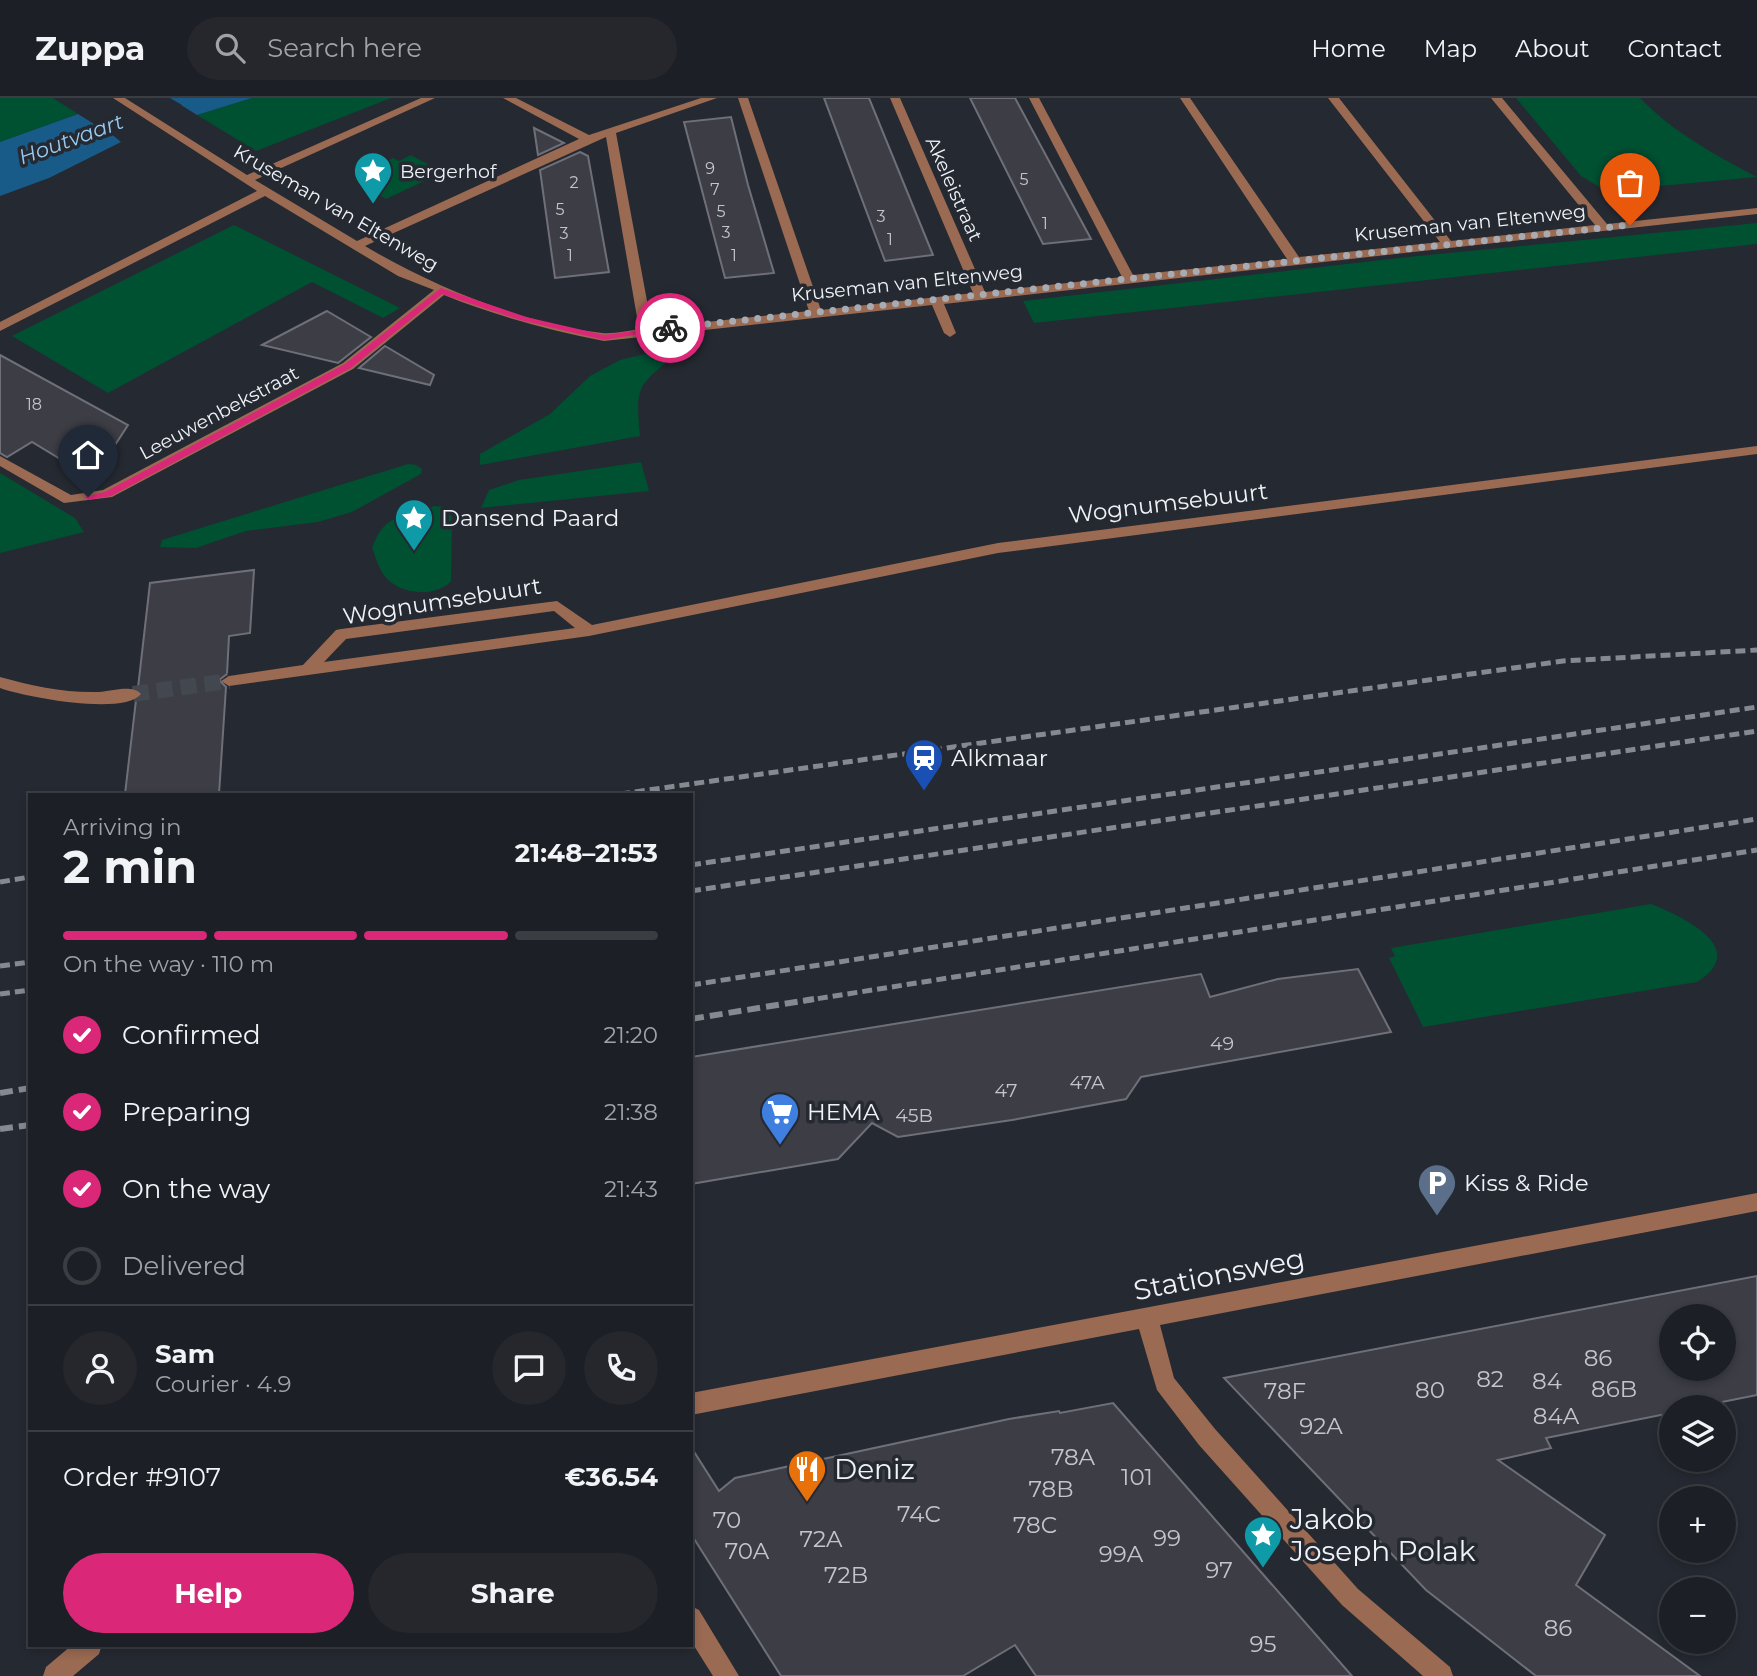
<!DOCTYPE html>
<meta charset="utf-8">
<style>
:root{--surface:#1c1f25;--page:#25272d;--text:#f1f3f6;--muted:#a0a2a7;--line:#3a3d42;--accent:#db2777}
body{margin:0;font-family:Montserrat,sans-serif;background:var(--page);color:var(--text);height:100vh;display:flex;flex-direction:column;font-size:26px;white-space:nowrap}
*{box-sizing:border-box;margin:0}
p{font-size:23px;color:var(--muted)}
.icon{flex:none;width:38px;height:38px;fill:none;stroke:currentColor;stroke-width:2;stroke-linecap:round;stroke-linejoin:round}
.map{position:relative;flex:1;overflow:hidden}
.details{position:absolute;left:28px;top:695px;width:665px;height:854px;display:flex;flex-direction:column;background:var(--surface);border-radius:0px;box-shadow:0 4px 10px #0003,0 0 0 2px var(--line)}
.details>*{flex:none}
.tools{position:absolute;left:1659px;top:1206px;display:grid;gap:14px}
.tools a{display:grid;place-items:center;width:77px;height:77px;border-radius:50%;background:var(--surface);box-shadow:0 4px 10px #0003,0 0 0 2px var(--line);font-size:35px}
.pin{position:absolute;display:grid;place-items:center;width:60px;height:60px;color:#fff;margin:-72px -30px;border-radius:50% 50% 50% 0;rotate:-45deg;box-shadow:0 0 7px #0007}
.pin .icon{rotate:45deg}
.courier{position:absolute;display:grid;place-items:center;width:70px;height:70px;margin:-35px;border:5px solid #db2777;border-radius:50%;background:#fff;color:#222;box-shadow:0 2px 9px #0007}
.head em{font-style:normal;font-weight:700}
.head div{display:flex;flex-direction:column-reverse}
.head{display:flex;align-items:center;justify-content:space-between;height:119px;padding:0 35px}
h1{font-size:46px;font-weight:700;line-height:52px}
.bar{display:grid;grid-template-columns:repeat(4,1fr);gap:10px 7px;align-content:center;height:84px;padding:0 35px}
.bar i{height:9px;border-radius:5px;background:var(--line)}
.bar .selected{background:var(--accent)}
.bar p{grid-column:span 4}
.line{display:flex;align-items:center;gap:18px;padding:0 35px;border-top:2px solid var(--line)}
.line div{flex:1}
.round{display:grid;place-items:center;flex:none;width:74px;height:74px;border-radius:37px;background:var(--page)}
ol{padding:0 35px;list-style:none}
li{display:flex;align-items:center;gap:21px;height:77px}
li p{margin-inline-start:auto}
li .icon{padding:7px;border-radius:50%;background:var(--accent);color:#fff;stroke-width:4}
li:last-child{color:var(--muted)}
li i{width:38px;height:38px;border:4px solid var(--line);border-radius:50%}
.action{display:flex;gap:14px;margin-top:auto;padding:14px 35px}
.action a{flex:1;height:80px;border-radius:42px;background:var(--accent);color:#fff;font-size:28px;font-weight:700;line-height:80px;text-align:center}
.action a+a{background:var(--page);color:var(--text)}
header{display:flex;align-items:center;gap:42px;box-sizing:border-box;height:98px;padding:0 35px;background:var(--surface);border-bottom:2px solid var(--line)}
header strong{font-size:33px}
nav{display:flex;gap:38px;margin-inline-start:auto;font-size:24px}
.search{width:490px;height:63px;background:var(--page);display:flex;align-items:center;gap:18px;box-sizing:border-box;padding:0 24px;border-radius:38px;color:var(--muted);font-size:26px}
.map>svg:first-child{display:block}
.green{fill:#005032}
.water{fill:#185b88}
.pier{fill:#252931}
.building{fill:#3d3d46;stroke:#6f6f79;stroke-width:2;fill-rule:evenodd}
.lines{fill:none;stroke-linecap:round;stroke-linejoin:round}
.minor-tunnel{stroke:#43474f;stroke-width:16;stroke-dasharray:16 8;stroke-linecap:butt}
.minor{fill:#9a6a52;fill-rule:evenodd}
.rail-far1{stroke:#858990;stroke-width:5;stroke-dasharray:10 5;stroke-linecap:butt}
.rail{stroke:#858990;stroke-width:6;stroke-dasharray:13 6;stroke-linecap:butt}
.route{fill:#db2777}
.done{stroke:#a8acb2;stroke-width:7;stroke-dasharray:0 12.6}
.labels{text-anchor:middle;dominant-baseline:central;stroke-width:7;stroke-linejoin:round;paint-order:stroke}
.far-number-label{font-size:16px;fill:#c2c6cc}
.far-poi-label{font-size:19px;fill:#eff3f8;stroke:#252931;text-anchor:start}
.far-street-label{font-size:19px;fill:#eff3f8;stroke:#252931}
.number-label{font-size:19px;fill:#c2c6cc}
.far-water-label{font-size:21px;font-style:italic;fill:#99caf2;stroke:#252931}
.street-label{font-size:23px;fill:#eff3f8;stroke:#252931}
.poi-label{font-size:23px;fill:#eff3f8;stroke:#252931;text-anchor:start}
.near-number-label{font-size:23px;fill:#c2c6cc}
.near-street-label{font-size:28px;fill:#eff3f8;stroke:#252931}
.near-poi-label{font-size:28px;fill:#eff3f8;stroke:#252931;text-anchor:start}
</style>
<header>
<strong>Zuppa</strong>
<div class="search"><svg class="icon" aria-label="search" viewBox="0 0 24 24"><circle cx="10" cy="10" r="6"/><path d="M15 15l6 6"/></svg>Search here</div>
<nav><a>Home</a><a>Map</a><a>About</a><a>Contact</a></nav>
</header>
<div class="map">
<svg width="1757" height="1578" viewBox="0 0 1757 1578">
<rect width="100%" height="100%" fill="#252931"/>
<g class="green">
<polygon points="0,0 53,0 78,16 0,44"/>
<polygon points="252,0 391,0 256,53 197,17"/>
<path d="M1516 0H1640C1674 35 1714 56 1757 79L1606 93 1581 78Z"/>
<polygon points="411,57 433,69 420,75 429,81 386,101 356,84 366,80 359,75 393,60 399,63"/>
<polygon points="1757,125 1757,146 1034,225 1023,203 1408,159"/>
<polygon points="234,127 400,210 383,220 312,184 108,295 12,238"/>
<path d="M649 255H677C638 289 635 285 640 338L480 367V356L550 316 590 278 620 262Z"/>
<polygon points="641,364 649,393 481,410 489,392 519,382"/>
<polygon points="408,366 416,367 422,371 421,376 352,414 318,424 246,433 196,450 160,449 162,442"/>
<polygon points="0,375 75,420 84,434 0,455"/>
<path d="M434 408 447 409 452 418 451 483C435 501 396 496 383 476 378 468 375 458 372 450 384 416 403 418 434 408Z"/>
<path d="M1651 806C1681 818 1752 850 1697 884L1423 929 1389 860 1395 858 1391 850Z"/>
</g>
<polygon class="water" points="160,0 252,0 197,17 181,7 109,34 121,44 49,80 0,98 0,44 78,16 94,26"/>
<polygon class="pier" points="159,0 170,0 182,7 109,35 93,25"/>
<g class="building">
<polygon points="824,0 869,0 933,157 885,163"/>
<polygon points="970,0 1015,0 1091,141 1043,146"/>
<polygon points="731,19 748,87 774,175 725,180 684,24"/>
<polygon points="534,30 564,45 538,57"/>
<polygon points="580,54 588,58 609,174 555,180 540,72"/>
<polygon points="327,213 371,239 338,265 262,247"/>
<polygon points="385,248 434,277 430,287 359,270"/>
<polygon points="0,257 128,327 93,381 32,344 7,359 0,355"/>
<polygon points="254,472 250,535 229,538 227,576 219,582 226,589 219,696 125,696 136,602 144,596 138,590 150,485"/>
<polygon points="1358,871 1391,934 1141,979 1126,1001 1012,1022 898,1039 872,1025 838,1061 691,1086 691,959 1201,876 1210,899 1278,881"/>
<path d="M1757 1178V1297L1697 1309H1671V1315L1546 1340 1551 1350 1498 1362 1605 1437 1576 1487 1700 1578H1536L1426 1492 1224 1280ZM1671 1218H1724V1270H1671Z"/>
<polygon points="1113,1305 1352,1578 1036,1578 1015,1547 963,1578 781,1578 691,1436 691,1349 719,1393 735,1380 790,1368 795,1378 814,1363 1009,1321 1059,1313 1060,1315"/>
</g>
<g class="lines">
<polyline class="minor-tunnel" points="133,596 229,583"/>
<g class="minor">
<path d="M113 0H125L247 77 421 0H435L255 82 357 143 579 41 503 0H516L589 37 701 0H717L616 35 652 230 809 213 738 0H748L821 212 973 195 890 0H900L985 194 1122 179 1029 0H1039L1133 177 1287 161 1180 0H1190L1299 159 1440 144 1328 0H1339L1451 143 1595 127 1491 0H1502L1607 126 1757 110V116L944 206 956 235 950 239 944 235 932 207 604 243C549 232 496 218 444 197L353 271 112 399 64 405 0 368V358L71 397 103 392 343 265 434 192 398 178 265 98 0 233V224L257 93ZM606 39 639 231C627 233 614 236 602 235 526 227 430 187 365 148Z"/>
<path d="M1757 348V356L998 455 589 538 229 588 221 583 229 578 303 567 336 532 341 531 557 503 592 527 998 445ZM554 513 575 530 324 564 346 541Z"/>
<path d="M0 579C33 588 64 595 99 594 111 593 133 586 141 596 124 618 25 599 0 590Z"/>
<polygon points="1757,1095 1757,1113 1160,1227 1174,1280 1215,1331 1358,1491 1450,1569 1453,1578 1423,1578 1342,1507 1199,1347 1157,1292 1139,1231 691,1317 691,1295"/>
<polygon points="691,1508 699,1512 739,1578 713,1578 691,1543"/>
<polygon points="72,1547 102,1547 99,1556 73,1578 43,1578 46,1569"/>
</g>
<g class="rail-far1">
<polyline points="620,696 1563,563 1757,552"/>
<polyline points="691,767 1757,609"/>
<polyline points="0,784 30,779"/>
<polyline points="691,793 1757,633"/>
<polyline points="0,868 30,864"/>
<polyline points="691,887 1757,721"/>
<polyline points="0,896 30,892"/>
<polyline points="803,903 1757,752"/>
</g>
<g class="rail">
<polyline points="691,921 814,901"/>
<polyline points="0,995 30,990"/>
<polyline points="0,1031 30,1027"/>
</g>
</g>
<polygon class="route" points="441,190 526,219 604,237 670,228 675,230 604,242 520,222 442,196 351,270 111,398 88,402 84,399 105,394 345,266"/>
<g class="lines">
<polyline class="done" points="670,230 1630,127"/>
</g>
<defs>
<g id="sight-pin" transform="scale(2.0125)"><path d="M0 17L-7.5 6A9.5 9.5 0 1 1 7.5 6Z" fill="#0f9aa8" stroke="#252931"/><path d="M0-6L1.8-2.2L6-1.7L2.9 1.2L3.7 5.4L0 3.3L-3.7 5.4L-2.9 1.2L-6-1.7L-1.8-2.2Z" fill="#fff"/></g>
<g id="station-pin" transform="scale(2.0125)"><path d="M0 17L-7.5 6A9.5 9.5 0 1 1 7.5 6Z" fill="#1a4fb4" stroke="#252931"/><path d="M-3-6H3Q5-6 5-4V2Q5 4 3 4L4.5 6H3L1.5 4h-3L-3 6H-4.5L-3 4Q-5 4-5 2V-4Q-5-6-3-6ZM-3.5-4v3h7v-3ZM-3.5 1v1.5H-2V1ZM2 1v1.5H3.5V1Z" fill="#fff"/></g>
<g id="supermarket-pin" transform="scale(2.0125)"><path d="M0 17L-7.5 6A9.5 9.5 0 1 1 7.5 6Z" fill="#3f7fe0" stroke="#252931"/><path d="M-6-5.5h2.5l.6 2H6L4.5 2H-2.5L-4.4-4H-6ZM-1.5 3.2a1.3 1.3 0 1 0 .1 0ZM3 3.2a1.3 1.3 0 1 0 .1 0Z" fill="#fff"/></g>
<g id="parking-pin" transform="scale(2.0125)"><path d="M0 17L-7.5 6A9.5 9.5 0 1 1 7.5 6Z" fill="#5c6f8a" stroke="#252931"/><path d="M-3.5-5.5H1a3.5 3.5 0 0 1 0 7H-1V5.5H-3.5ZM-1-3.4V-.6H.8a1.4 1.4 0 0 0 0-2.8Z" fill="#fff"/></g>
<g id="restaurant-pin" transform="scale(2.0125)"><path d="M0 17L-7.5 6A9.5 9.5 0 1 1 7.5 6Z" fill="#e8710a" stroke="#252931"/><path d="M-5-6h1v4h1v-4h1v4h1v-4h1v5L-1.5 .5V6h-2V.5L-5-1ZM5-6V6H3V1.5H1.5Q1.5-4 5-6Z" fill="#fff"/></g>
</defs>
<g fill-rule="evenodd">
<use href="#sight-pin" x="373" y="73"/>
<use href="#sight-pin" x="414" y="420"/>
<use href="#station-pin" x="924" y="660"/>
<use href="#supermarket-pin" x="780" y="1014"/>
<use href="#parking-pin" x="1437" y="1085"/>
<use href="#restaurant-pin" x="807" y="1371"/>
<use href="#sight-pin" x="1263" y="1437"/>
</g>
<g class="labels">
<g class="far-number-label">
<text x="710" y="70">9</text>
<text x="1024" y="81">5</text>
<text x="574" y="84">2</text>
<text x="715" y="91">7</text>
<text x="560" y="111">5</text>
<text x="721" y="113">5</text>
<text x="881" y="118">3</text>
<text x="1045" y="125">1</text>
<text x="726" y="134">3</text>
<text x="564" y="135">3</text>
<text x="890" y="141">1</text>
<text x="570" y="157">1</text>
<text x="734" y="157">1</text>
<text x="34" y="306">18</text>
</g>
<g class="far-poi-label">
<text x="400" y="73">Bergerhof</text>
</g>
<g class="far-street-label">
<text transform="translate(954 91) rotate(66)">Akeleistraat</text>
<text transform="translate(336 110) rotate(30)">Kruseman van Eltenweg</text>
<text transform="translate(1470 125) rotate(-6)">Kruseman van Eltenweg</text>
<text transform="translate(907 185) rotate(-6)">Kruseman van Eltenweg</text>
<text transform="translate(219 315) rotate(-28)">Leeuwenbekstraat</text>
</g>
<g class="number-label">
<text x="1222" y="945">49</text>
<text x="1087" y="984">47A</text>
<text x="1006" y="992">47</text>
<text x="914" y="1017">45B</text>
</g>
<g class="far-water-label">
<text transform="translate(71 41) rotate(-20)">Houtvaart</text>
</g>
<g class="street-label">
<text transform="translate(1168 405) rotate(-7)">Wognumsebuurt</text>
<text transform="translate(442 503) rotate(-9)">Wognumsebuurt</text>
</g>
<g class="poi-label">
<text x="441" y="420">Dansend Paard</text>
<text x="951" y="660">Alkmaar</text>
<text x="807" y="1014">HEMA</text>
<text x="1464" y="1085">Kiss &amp; Ride</text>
</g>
<g class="near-number-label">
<text x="1598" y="1260">86</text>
<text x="1490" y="1281">82</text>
<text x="1547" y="1283">84</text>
<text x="1614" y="1291">86B</text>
<text x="1430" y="1292">80</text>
<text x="1285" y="1293">78F</text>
<text x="1556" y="1318">84A</text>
<text x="1321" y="1328">92A</text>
<text x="1073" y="1359">78A</text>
<text x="1137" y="1379">101</text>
<text x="1051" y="1391">78B</text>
<text x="919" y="1416">74C</text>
<text x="727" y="1422">70</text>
<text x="1035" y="1427">78C</text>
<text x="1167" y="1440">99</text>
<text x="821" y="1441">72A</text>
<text x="747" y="1453">70A</text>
<text x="1121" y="1456">99A</text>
<text x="1219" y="1472">97</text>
<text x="846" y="1477">72B</text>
<text x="1558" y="1530">86</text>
<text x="1263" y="1546">95</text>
</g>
<g class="near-street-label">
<text transform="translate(1219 1176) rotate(-11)">Stationsweg</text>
</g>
<g class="near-poi-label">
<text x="834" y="1371">Deniz</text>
<text x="1290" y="1421">Jakob<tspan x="1290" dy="32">Joseph Polak</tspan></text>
</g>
</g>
</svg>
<div class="tools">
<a><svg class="icon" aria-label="locate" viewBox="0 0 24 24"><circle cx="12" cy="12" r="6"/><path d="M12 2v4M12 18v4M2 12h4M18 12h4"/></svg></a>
<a><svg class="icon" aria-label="layers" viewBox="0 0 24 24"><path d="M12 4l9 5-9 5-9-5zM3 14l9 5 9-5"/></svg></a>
<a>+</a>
<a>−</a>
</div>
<div class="pin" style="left:1630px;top:127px;background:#ea580c"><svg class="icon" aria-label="bag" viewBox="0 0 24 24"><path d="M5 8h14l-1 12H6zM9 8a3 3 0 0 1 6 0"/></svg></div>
<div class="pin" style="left:88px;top:399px;background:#1f2937"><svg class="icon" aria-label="home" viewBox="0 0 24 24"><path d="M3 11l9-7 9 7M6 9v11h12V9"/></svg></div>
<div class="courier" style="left:670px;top:230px"><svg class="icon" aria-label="bike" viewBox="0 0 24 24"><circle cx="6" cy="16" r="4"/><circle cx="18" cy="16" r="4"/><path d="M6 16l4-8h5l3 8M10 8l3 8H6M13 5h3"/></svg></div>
<section class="details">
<div class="head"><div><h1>2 min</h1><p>Arriving in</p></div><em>21:48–21:53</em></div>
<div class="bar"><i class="selected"></i><i class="selected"></i><i class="selected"></i><i></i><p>On the way · 110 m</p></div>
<ol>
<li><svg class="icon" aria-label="check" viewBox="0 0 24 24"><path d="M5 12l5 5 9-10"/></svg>Confirmed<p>21:20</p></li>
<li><svg class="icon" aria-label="check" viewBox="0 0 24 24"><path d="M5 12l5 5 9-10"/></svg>Preparing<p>21:38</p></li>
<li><svg class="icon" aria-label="check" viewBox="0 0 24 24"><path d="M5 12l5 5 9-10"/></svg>On the way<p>21:43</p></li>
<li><i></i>Delivered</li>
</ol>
<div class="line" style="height:126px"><a class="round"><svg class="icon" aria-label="person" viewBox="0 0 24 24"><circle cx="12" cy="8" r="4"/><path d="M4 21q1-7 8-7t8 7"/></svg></a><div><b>Sam</b><p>Courier · 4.9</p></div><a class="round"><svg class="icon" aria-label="chat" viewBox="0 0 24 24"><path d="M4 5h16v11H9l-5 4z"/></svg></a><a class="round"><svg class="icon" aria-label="phone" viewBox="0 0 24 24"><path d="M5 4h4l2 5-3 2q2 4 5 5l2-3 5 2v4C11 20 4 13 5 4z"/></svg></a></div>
<div class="line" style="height:91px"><div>Order #9107</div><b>€36.54</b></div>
<div class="action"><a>Help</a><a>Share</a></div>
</section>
</div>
